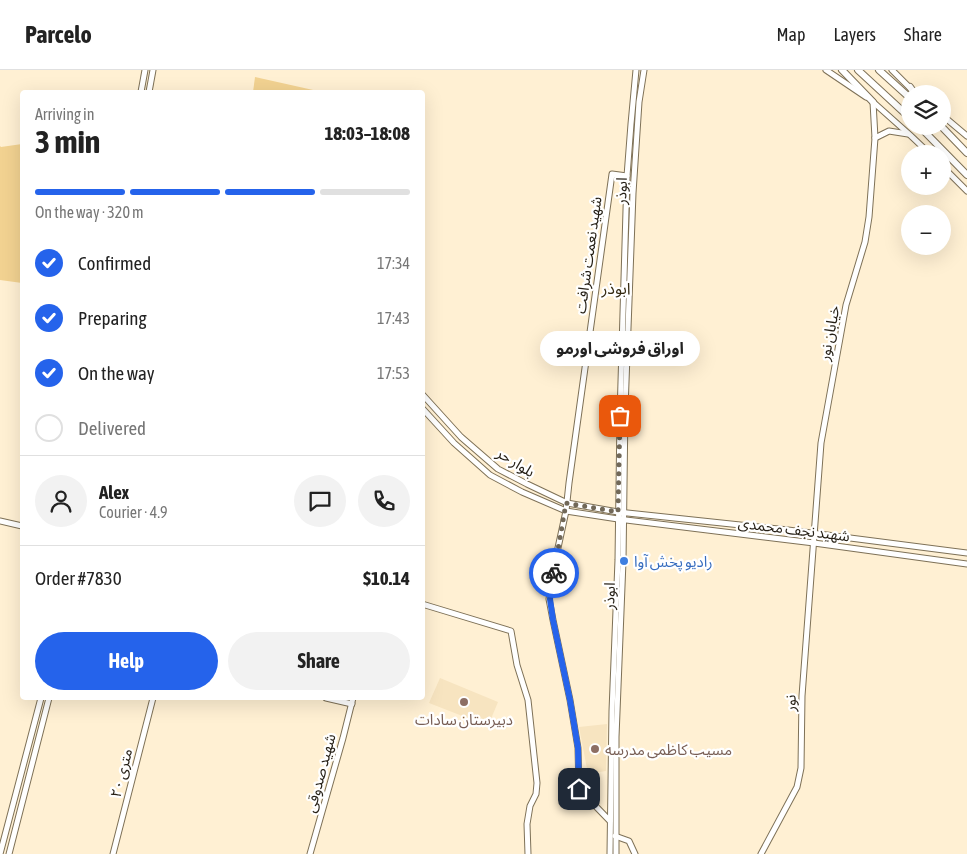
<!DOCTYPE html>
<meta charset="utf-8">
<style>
:root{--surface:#fff;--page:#f2f2f2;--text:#222;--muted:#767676;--line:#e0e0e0;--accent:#2563eb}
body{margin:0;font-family:"Asap Condensed","Noto Sans Arabic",sans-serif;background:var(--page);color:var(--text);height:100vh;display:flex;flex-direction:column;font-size:19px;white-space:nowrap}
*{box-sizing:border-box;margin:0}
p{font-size:16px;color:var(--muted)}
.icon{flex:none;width:28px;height:28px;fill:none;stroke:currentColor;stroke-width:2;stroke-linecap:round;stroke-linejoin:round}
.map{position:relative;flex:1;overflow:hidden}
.details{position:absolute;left:20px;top:20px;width:405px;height:610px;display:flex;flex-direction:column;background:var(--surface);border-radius:5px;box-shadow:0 5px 20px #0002}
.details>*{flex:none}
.buttons{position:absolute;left:901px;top:15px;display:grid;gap:10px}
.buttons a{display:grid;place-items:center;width:50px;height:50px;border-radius:50%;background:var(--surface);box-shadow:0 5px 20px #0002;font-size:25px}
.pin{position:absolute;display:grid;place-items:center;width:42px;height:42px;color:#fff;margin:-21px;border-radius:10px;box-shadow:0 2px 8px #0006}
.courier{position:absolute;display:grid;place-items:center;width:50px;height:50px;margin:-25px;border:4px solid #2563eb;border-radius:50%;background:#fff;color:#222;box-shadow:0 1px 6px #0007}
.bubble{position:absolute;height:35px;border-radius:18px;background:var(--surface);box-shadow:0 5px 20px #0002;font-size:16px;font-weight:700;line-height:35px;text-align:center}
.overview em{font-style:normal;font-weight:700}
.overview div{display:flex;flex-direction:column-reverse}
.overview{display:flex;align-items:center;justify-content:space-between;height:85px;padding:0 15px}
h1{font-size:32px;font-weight:700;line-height:38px}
.bar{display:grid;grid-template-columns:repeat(4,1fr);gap:8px 5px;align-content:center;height:60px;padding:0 15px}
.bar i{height:6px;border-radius:4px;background:var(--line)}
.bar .on{background:var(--accent)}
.bar p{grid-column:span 4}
.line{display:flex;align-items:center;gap:12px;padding:0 15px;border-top:1px solid var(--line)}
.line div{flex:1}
.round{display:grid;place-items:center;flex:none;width:52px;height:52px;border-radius:26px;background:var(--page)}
ol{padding:0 15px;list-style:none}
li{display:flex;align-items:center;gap:15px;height:55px}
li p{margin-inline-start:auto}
li .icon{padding:5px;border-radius:50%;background:var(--accent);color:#fff;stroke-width:4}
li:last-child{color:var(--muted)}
li i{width:28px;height:28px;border:2px solid var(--line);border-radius:50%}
.cta{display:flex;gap:10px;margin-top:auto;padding:10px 15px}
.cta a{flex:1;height:58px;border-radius:30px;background:var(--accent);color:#fff;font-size:20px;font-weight:700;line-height:58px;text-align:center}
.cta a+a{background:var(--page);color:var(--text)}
header{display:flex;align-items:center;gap:30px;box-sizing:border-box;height:70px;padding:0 25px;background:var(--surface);border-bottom:1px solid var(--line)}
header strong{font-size:24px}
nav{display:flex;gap:28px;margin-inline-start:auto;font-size:18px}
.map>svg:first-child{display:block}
.built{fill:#f7e4c0}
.green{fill:#f2d291}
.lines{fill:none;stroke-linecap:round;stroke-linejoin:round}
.secondary-casing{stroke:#7e7157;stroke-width:7}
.highway-casing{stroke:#7e7157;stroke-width:8}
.secondary{stroke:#fff;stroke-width:5}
.highway{stroke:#fff;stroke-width:6}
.done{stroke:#716858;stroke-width:5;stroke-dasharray:0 9}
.route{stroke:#2563eb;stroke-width:6}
.shop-dot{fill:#3f7fe0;stroke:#fff;stroke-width:2}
.education-dot{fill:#8d6e63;stroke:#fff;stroke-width:2}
.labels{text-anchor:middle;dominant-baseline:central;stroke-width:4.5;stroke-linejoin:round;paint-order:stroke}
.street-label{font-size:15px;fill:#251f15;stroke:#fff}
.shop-label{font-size:15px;fill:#366cbe;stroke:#fff;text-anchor:start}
.education-label{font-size:15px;fill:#785e54;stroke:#fff}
.neighbourhood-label{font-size:16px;fill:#362b12;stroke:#fff}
</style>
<header>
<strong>Parcelo</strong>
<nav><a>Map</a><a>Layers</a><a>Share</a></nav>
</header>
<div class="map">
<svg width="967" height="784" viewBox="0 0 967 784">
<rect width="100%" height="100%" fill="#fff0d3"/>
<g class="built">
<polygon points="440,608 498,632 488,656 429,633"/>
<polygon points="607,654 606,701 588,704 579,657"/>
</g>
<g class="green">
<polygon points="255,7 322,22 253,22"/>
<polygon points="22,74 22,213 0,210 0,76 1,77"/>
</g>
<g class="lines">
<g class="secondary-casing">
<g id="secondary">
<polyline points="826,0 866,27"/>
<polyline points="892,0 911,19"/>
<polyline points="141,22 145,0"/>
<polyline points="149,22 153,0"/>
<polyline points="873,32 910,65 930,84"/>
<polyline points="942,45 967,66"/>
<polyline points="875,68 889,61 908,64"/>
<polyline points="942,96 967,121"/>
<polyline points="422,324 461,367 498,399 527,414 567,433 618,442 788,460 967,483"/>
<polyline points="422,338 454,373 490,405 522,422 566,441 618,449 814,473 967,494"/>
<polyline points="0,451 22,456"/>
<polyline points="422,534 511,561 517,595 528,630 537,713 536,724 530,736 527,754 528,784"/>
<polyline points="326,628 352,634"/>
<polyline points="610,751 579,719 578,678 570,630 553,550 549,529 556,487 566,441 569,413 612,104 627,106"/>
<polyline points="615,766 629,771 635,784"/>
<polyline points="0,784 41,628"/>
<polyline points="9,784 49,628"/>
<polyline points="113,784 153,628"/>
<polyline points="310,784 343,668 353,628"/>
<polyline points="610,784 612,641 618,490 620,346 627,106 631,54 636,0"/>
<polyline points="616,784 616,667 623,491 625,339 633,123 639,32 644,0"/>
<polyline points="761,784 797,717 801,698 802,626 821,373 846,235 865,172 869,147 875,68 873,32"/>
</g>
</g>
<g class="highway-casing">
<g id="highway">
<polyline points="842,0 873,32"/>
<polyline points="858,0 910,48"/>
<polyline points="879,0 910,28"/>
<polyline points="910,17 915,24"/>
<polyline points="919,56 967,105"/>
<polyline points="941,56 967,83"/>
</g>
</g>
<use href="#secondary" class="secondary"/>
<use href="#highway" class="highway"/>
</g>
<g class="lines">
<polyline class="done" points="554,503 566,433 618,442 620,346"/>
<polyline class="route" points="554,503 550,529 553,550 570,630 578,678 579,719"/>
</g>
<circle class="shop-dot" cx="624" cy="491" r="5"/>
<g class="education-dot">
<circle cx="464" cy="632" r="5"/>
<circle cx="595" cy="679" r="5"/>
</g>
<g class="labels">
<g class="street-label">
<text transform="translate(621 121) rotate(-88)">ابوذر</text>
<text transform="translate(588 185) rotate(-82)">شهید نعمت شرافت</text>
<text transform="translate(829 263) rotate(-79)">خیابان نور</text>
<text transform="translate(516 392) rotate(32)">بلوار حر</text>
<text transform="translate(794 459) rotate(7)">شهید نجف محمدی</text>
<text transform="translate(609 526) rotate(-88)">ابوذر</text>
<text transform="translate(790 633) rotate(-89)">نور</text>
<text transform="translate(121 703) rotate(-76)">۲۰ متری</text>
<text transform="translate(320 703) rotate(-75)">شهید صدوقی</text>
</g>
<g class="shop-label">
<text x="634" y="491">رادیو پخش آوا</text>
</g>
<g class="education-label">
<text x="464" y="649">دبیرستان سادات</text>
<text x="605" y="679" text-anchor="start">مسیب کاظمی مدرسه</text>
</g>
<g class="neighbourhood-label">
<text x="616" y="218">ابوذر</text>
</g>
</g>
</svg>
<div class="buttons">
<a><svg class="icon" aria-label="layers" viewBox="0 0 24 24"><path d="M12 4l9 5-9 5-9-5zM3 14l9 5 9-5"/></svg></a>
<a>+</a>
<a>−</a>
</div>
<div class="pin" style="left:620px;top:346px;background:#ea580c"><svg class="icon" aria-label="bag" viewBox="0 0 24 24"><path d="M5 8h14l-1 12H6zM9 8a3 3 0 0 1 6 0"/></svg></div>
<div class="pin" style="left:579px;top:719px;background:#1f2937"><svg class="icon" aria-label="home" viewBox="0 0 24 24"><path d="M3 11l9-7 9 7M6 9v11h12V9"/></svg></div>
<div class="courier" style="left:554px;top:503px"><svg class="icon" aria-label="bike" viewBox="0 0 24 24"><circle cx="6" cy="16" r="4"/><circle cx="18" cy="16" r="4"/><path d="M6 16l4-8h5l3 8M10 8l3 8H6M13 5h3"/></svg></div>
<div class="bubble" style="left:540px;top:261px;width:160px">اوراق فروشی اورمو</div>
<section class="details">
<div class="overview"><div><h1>3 min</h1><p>Arriving in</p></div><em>18:03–18:08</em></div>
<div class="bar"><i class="on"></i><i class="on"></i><i class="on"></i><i></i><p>On the way · 320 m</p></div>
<ol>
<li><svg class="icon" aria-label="check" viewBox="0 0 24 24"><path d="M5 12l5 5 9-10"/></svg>Confirmed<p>17:34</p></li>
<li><svg class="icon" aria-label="check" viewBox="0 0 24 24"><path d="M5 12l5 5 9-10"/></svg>Preparing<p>17:43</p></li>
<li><svg class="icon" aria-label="check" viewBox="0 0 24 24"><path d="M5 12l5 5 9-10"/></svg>On the way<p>17:53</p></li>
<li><i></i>Delivered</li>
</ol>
<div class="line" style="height:90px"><a class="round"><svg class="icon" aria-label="person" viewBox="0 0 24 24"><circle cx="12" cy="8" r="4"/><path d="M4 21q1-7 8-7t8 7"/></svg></a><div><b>Alex</b><p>Courier · 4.9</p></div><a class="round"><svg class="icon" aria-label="chat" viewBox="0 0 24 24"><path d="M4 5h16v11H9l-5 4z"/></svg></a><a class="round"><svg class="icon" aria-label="phone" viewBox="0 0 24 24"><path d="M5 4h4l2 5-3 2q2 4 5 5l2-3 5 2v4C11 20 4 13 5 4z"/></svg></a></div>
<div class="line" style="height:65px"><div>Order #7830</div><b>$10.14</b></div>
<div class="cta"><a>Help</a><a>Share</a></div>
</section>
</div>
